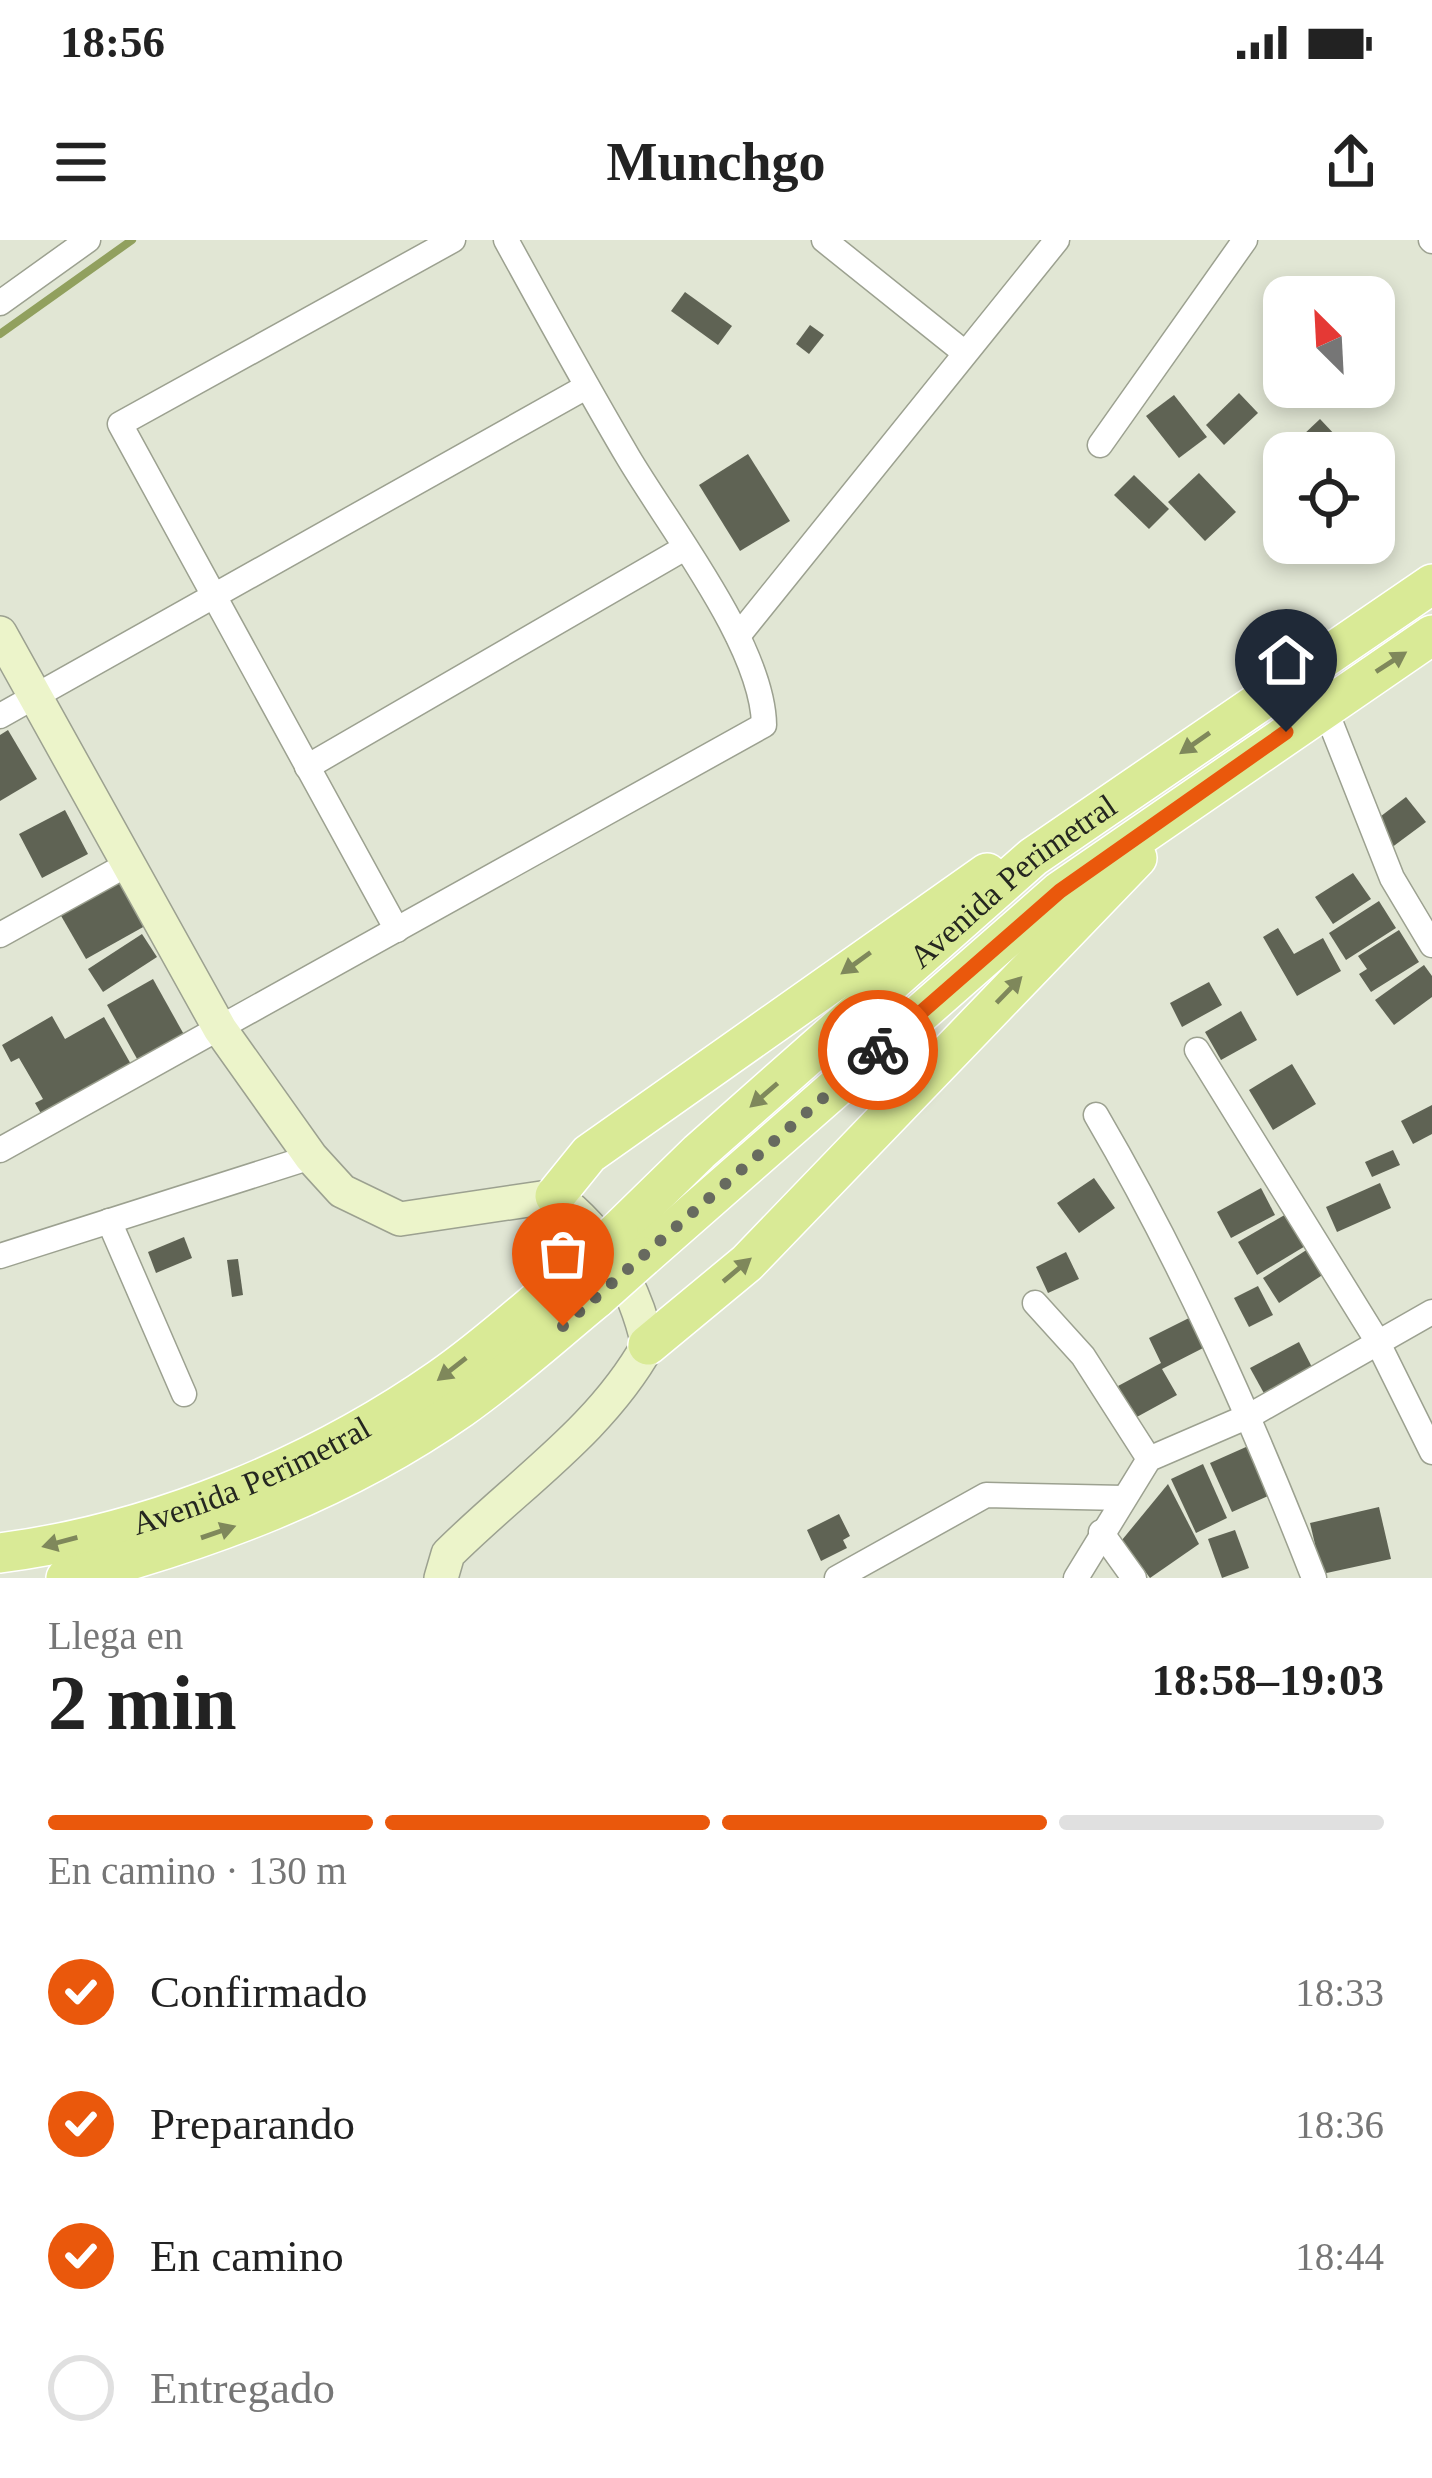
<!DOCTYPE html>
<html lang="es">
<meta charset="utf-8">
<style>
:root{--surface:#fff;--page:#f2f2f2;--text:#222;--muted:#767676;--line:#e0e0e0;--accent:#ea580c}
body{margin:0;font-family:Georgia,serif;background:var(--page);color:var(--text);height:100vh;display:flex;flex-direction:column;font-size:45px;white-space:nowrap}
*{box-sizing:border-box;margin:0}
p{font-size:39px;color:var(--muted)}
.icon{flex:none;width:66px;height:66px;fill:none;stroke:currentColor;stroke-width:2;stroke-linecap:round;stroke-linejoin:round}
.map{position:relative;height:1338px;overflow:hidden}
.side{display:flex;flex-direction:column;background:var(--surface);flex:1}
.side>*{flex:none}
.needle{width:78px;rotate:336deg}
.tools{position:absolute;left:1263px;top:36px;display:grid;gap:24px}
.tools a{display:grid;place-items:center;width:132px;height:132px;border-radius:24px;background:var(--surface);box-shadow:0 6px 18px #0003;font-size:60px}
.pin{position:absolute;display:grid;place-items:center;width:102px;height:102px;color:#fff;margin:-123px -51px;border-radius:50% 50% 50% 0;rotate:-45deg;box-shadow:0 0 12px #0007}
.pin .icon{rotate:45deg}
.courier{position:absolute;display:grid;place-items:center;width:120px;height:120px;margin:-60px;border:9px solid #ea580c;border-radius:50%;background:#fff;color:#222;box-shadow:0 3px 15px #0007}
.overview em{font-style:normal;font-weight:700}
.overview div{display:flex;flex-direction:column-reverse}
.overview{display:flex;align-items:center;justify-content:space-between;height:204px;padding:0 48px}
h1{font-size:78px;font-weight:700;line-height:90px}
.bar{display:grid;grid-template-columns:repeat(4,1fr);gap:18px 12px;align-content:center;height:144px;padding:0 48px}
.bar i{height:15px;border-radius:9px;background:var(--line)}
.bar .active{background:var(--accent)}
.bar p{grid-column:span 4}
ol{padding:0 48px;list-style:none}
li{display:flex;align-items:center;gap:36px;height:132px}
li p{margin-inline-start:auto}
li .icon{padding:12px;border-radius:50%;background:var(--accent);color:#fff;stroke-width:4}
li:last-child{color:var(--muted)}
li i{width:66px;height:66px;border:6px solid var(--line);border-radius:50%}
.status{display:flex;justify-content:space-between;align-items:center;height:84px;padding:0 60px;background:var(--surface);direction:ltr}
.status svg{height:33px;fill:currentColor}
header{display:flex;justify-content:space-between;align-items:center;height:156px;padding:0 48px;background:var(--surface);font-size:54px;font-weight:700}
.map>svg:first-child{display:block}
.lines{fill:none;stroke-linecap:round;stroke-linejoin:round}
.stream{stroke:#91a05e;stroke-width:8}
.building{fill:#5f6354}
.street-casing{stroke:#9ca190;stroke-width:27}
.secondary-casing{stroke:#9ca190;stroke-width:36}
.primary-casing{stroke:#fff;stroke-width:42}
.street{stroke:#fff;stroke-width:24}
.secondary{stroke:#ecf4ca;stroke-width:33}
.primary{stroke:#d9ea96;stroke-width:39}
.primary-bridge-casing{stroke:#fff;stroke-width:42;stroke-linecap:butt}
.primary-bridge{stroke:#d9ea96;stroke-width:39}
.oneway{fill:#7f885b}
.done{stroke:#676a5f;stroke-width:12;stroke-dasharray:0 21.6}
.route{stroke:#ea580c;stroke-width:15}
.labels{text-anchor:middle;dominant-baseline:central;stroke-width:12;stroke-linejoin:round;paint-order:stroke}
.street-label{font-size:33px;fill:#252720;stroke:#fff}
</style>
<div class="status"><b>18:56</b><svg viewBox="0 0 49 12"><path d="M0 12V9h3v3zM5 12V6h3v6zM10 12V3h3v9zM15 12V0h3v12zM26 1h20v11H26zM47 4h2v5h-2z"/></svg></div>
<header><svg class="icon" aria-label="menu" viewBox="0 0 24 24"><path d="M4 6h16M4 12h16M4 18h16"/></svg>Munchgo<svg class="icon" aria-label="share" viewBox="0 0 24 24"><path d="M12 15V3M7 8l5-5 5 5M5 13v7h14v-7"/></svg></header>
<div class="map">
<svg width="1432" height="1338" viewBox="0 0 1432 1338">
<rect width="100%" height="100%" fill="#e1e6d4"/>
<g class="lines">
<polyline class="stream" points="0,94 132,0"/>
</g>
<g class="building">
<polygon points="685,52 732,86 718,105 671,71"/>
<polygon points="810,85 824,95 809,114 796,104"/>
<polygon points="1239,153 1258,173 1224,205 1206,185"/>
<polygon points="1174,155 1207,197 1179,218 1146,176"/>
<polygon points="1320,179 1352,213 1284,213"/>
<polygon points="748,214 790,281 740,311 699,245"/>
<polygon points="1199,233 1236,272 1205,301 1168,262"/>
<polygon points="1134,235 1169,269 1149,289 1114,255"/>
<polygon points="8,490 37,539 0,561 0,495"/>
<polygon points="1406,557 1426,582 1391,608 1372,583"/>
<polygon points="65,570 88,614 42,638 19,594"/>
<polygon points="1353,633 1371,659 1333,684 1315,657"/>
<polygon points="119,640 145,686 86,719 60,674"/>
<polygon points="1379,661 1396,688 1346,720 1329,693"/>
<polygon points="1278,688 1294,714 1323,698 1341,731 1297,756 1263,697"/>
<polygon points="1399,690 1419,722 1371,752 1359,734 1367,729 1358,716"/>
<polygon points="142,694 157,717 103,752 88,729"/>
<polygon points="1424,725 1432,736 1432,757 1394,785 1375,760"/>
<polygon points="153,739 187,800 141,826 107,765"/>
<polygon points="1209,742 1222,765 1182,787 1170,763"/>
<polygon points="1241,771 1257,800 1221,820 1205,792"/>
<polygon points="52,776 65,799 104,777 132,826 43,877 35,863 43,859 19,818 11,822 2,805"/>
<polygon points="1292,824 1316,864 1273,890 1249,850"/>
<polygon points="1432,865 1432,894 1413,904 1401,881"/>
<polygon points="1393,910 1400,925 1372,937 1365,922"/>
<polygon points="1094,938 1115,968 1079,993 1057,963"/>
<polygon points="1380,943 1391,968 1337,992 1326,967"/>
<polygon points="1261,948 1275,975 1231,998 1217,972"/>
<polygon points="1288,973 1307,1005 1257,1035 1238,1002"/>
<polygon points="184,997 192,1018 156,1033 148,1012"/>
<polygon points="1308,1009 1324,1034 1279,1063 1263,1038"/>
<polygon points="1066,1012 1079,1039 1048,1053 1036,1027"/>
<polygon points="238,1019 243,1055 232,1057 227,1020"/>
<polygon points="1258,1046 1273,1075 1249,1087 1234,1058"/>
<polygon points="1195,1075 1209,1105 1162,1129 1177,1155 1135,1178 1118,1146 1161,1123 1149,1098"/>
<polygon points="1299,1102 1314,1131 1266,1157 1250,1128"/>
<polygon points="1255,1203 1277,1252 1232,1272 1210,1223"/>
<polygon points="1203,1224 1227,1278 1196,1293 1171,1239"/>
<polygon points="1168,1244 1199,1304 1150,1338 1122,1300"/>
<polygon points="1379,1267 1391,1319 1322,1334 1310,1283"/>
<polygon points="839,1274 850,1296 843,1300 847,1308 821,1321 807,1290"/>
<polygon points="1235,1290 1249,1328 1222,1338 1208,1299"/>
</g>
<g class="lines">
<g class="street-casing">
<g id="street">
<polyline points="824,0 965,113"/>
<polyline points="1431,0 1432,1"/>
<polyline points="0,63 88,0"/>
<polyline points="1100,205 1245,0"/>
<polyline points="738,396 1057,0"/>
<polyline points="1324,466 1392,638 1432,705"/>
<polyline points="0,476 586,147"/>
<polyline points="307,527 683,309"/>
<polyline points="397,690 120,184 453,0"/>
<polyline points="0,695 128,624"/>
<polyline points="1197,810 1376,1099 1432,1212"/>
<path d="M1096 875C1183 1024 1251 1177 1314 1338"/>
<path d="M0 910 764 485C763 406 670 288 628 217 586 146 546 73 506 0"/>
<polyline points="109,981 184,1154"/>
<polyline points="0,1016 311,917"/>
<polyline points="1035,1063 1083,1116 1149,1219"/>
<polyline points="1101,1292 1134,1338"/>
<polyline points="837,1338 986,1255 1124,1258"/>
<polyline points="1076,1338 1149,1219 1251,1175 1432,1072"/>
</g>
</g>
<g class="secondary-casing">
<path id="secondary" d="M0 393 220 789 311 917 342 951 400 979 555 956C604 992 635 1046 648 1105 600 1191 517 1245 448 1314L441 1338"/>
</g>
<g class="primary-casing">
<g id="primary">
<polyline points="555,956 589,914 987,633"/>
<path id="s1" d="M618 991 699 912 1033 617 1432 344"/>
<polyline points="643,1017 1060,651 1432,395"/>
<polyline points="648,1105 747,1023 1137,618"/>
<path id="s2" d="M0 1313C153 1293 314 1227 440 1139 488 1106 531 1065 576 1029"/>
<path d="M66 1338C206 1301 341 1252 461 1168 508 1135 552 1095 597 1058"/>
</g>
</g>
<use href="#street" class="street"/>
<use href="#secondary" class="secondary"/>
<use href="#primary" class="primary"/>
<g class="primary-bridge-casing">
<g id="primary-bridge">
<polyline points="576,1029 618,991"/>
<polyline points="597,1058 643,1017"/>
</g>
</g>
<use href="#primary-bridge" class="primary-bridge"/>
</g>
<defs><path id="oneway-solid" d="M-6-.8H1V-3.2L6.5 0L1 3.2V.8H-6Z" transform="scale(3)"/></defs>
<g class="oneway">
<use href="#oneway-solid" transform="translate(1391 422) rotate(-33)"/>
<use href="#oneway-solid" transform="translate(1195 503) rotate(145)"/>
<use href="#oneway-solid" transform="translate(856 723) rotate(144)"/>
<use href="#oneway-solid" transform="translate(1009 750) rotate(-46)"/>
<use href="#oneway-solid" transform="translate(764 855) rotate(139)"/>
<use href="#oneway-solid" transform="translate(737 1030) rotate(-40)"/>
<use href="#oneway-solid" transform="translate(452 1129) rotate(142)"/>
<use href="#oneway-solid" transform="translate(218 1292) rotate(-19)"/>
<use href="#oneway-solid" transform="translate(60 1302) rotate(165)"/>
</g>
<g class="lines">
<polyline class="done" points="563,1086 878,810"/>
<polyline class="route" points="878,810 1060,651 1286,492"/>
</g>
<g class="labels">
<g class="street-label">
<text stroke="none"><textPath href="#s1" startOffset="528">Avenida Perimetral</textPath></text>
<text stroke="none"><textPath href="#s2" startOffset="264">Avenida Perimetral</textPath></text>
</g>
</g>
</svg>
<div class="tools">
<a><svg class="needle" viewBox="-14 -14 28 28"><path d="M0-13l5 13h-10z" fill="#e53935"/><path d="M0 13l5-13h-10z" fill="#767676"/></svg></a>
<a><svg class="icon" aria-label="locate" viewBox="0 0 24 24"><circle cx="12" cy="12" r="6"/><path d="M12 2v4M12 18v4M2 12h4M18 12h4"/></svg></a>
</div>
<div class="pin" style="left:563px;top:1086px;background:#ea580c"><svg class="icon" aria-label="bag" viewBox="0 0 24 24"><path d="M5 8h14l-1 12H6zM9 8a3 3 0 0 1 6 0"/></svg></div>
<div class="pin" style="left:1286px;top:492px;background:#1f2937"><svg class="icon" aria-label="home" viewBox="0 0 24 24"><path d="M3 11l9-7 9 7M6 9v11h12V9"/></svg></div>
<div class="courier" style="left:878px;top:810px"><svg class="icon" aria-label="bike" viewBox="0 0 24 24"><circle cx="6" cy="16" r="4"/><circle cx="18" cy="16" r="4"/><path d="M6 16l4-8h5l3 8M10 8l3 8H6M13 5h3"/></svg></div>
</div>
<section class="side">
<div class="overview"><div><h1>2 min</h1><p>Llega en</p></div><em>18:58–19:03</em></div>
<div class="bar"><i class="active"></i><i class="active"></i><i class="active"></i><i></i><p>En camino · 130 m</p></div>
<ol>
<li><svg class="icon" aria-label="check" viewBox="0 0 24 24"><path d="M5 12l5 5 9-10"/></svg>Confirmado<p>18:33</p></li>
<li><svg class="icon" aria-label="check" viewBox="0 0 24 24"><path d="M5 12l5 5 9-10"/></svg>Preparando<p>18:36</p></li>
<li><svg class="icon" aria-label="check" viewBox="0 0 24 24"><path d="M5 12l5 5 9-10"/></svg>En camino<p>18:44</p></li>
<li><i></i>Entregado</li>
</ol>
</section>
